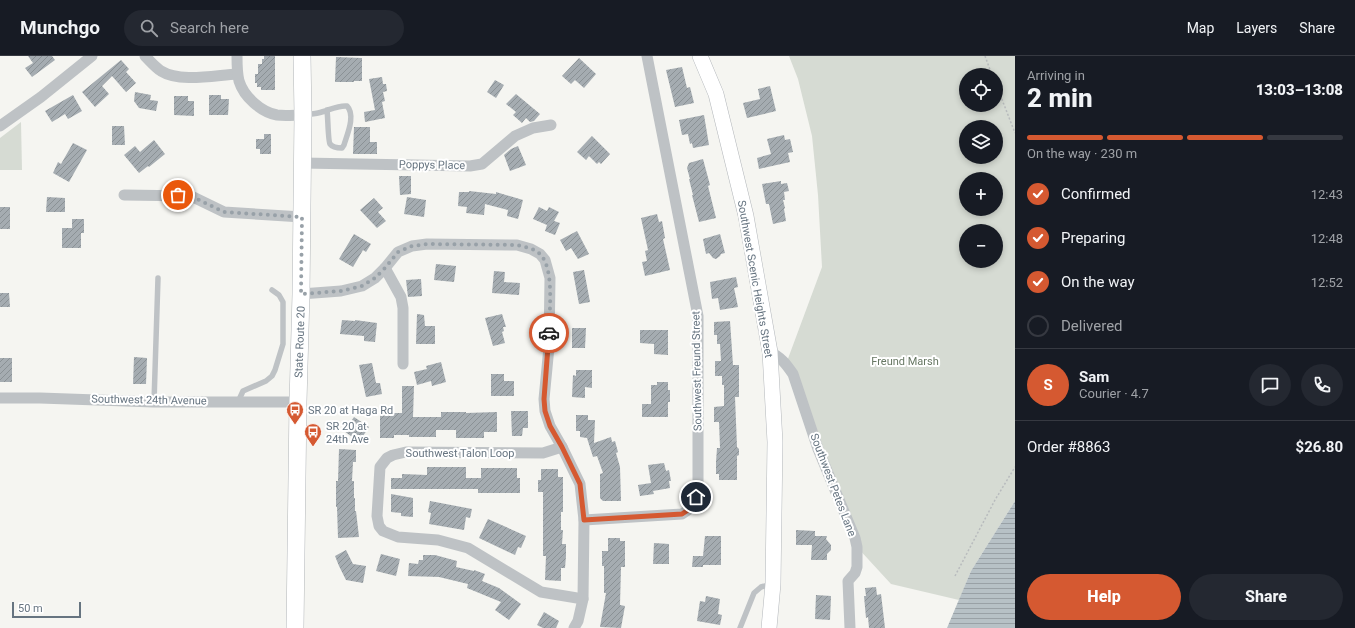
<!DOCTYPE html>
<meta charset="utf-8">
<style>
:root{--surface:#171b24;--page:#242831;--text:#f1f3f6;--muted:#9ea1a6;--line:#363941;--accent:#d55931}
body{margin:0;font-family:Roboto,sans-serif;background:var(--page);color:var(--text);height:100vh;display:flex;flex-direction:column;font-size:15px;white-space:nowrap}
*{box-sizing:border-box;margin:0}
p{font-size:13px;color:var(--muted)}
.icon{flex:none;width:22px;height:22px;fill:none;stroke:currentColor;stroke-width:2;stroke-linecap:round;stroke-linejoin:round}
.map{position:relative;flex:1;overflow:hidden}
.details{display:flex;flex-direction:column;background:var(--surface);width:340px}
.details>*{flex:none}
.fabs{position:absolute;left:959px;top:12px;display:grid;gap:8px}
.fabs a{display:grid;place-items:center;width:44px;height:44px;border-radius:50%;background:var(--surface);box-shadow:0 2px 6px #0003;font-size:20px}
.scale{position:absolute;left:12px;bottom:10px;width:69px;box-sizing:border-box;padding-left:4px;border:2px solid #667480;border-top:0;font-size:11px;line-height:14px;white-space:nowrap;color:#667480;-webkit-text-stroke:3px #fff;paint-order:stroke}
.pin{position:absolute;display:grid;place-items:center;width:34px;height:34px;color:#fff;margin:-17px;border:2px solid #fff;border-radius:50%;box-shadow:0 1px 4px #0007}
.courier{position:absolute;display:grid;place-items:center;width:40px;height:40px;margin:-20px;border:3px solid #d55931;border-radius:50%;background:#fff;color:#222;box-shadow:0 1px 5px #0007}
.overview em{font-style:normal;font-weight:800}
.overview div{display:flex;flex-direction:column-reverse}
.overview{display:flex;align-items:center;justify-content:space-between;height:68px;padding:0 12px}
h1{font-size:26px;font-weight:800;line-height:30px}
.bar{display:grid;grid-template-columns:repeat(4,1fr);gap:6px 4px;align-content:center;height:48px;padding:0 12px}
.bar i{height:5px;border-radius:3px;background:var(--line)}
.bar .on{background:var(--accent)}
.bar p{grid-column:span 4}
.line{display:flex;align-items:center;gap:10px;padding:0 12px;border-top:1px solid var(--line)}
.line div{flex:1}
.round{display:grid;place-items:center;flex:none;width:42px;height:42px;border-radius:21px;background:var(--page)}
ol{padding:0 12px;list-style:none}
li{display:flex;align-items:center;gap:12px;height:44px}
li p{margin-inline-start:auto}
li .icon{padding:4px;border-radius:50%;background:var(--accent);color:#fff;stroke-width:4}
li:last-child{color:var(--muted)}
li i{width:22px;height:22px;border:2px solid var(--line);border-radius:50%}
.cta{display:flex;gap:8px;margin-top:auto;padding:8px 12px}
.cta a{flex:1;height:46px;border-radius:24px;background:var(--accent);color:#fff;font-size:16px;font-weight:800;line-height:46px;text-align:center}
.cta a+a{background:var(--page);color:var(--text)}
header{display:flex;align-items:center;gap:24px;box-sizing:border-box;height:56px;padding:0 20px;background:var(--surface);border-bottom:1px solid var(--line)}
header strong{font-size:19px}
nav{display:flex;gap:22px;margin-inline-start:auto;font-size:14px}
.search{width:280px;height:36px;background:var(--page);display:flex;align-items:center;gap:10px;box-sizing:border-box;padding:0 14px;border-radius:22px;color:var(--muted);font-size:15px}
main{display:flex;flex:1;min-height:0}
.map>svg:first-child{display:block}
.park{fill:#d6dbd3;fill-rule:evenodd}
.water{fill:url(#water-rules)}
.building{fill:url(#building-hatch)}
.lines{fill:none;stroke-linecap:round;stroke-linejoin:round}
.secondary-casing{stroke:#b3b7bb;stroke-width:16}
.primary-casing{stroke:#b2b6b9;stroke-width:18}
.path{stroke:#b8bbbd;stroke-width:1.5;stroke-dasharray:2 2;stroke-linecap:butt}
.lane{stroke:#bec2c5;stroke-width:5.5}
.street{stroke:#bec2c5;stroke-width:11}
.secondary{stroke:#fff;stroke-width:15}
.primary{stroke:#fff;stroke-width:17}
.done{stroke:#98a1a8;stroke-width:4;stroke-dasharray:0 7.2}
.route{stroke:#d55931;stroke-width:5}
.labels{text-anchor:middle;dominant-baseline:central;stroke-width:4;stroke-linejoin:round;paint-order:stroke}
.street-label{font-size:11px;fill:#667480;stroke:#fff}
.park-label{font-size:11px;fill:#687864;stroke:#fff}
.poi-label{font-size:11px;fill:#667480;stroke:#fff;text-anchor:start}
</style>
<header>
<strong>Munchgo</strong>
<div class="search"><svg class="icon" aria-label="search" viewBox="0 0 24 24"><circle cx="10" cy="10" r="6"/><path d="M15 15l6 6"/></svg>Search here</div>
<nav><a>Map</a><a>Layers</a><a>Share</a></nav>
</header>
<main>
<div class="map">
<svg width="1015" height="572" viewBox="0 0 1015 572">
<defs>
<pattern id="water-rules" width="6" height="5" patternUnits="userSpaceOnUse"><rect width="6" height="5" fill="#b7c1c6"/><path d="M0 2.5h6" fill="none" stroke="#99a1a6"/></pattern>
<pattern id="building-hatch" width="6" height="6" patternUnits="userSpaceOnUse"><rect width="6" height="6" fill="#a5acb1"/><path d="M-1 1l2-2M0 6l6-6M5 7l2-2" fill="none" stroke="#8a9195"/></pattern>
</defs>
<rect width="100%" height="100%" fill="#f5f5f1"/>
<g class="park">
<path d="M789 0H1015V445L971 515 959 544 891 528 857 491 786 308 822 211 818 139 812 80 798 23ZM966 19H996V49H966ZM966 71H996V101H966ZM966 123H996V153H966ZM966 175H996V205H966Z"/>
<polygon points="21,66 22,114 0,114 0,82"/>
</g>
<polygon class="water" points="1015,445 1015,572 947,572 971,515"/>
<g class="building">
<polygon points="28,0 52,0 55,4 32,21 25,12 33,7"/>
<polygon points="264,0 275,0 275,34 261,34 261,31 257,31 257,27 255,27 255,18 258,18 258,8 262,8 262,3 264,3"/>
<polygon points="336,1 362,2 362,25 354,25 354,26 335,26"/>
<polygon points="579,2 596,18 584,32 575,24 571,28 562,20"/>
<polygon points="121,4 129,13 126,16 136,27 126,36 112,20 102,30 109,38 95,51 82,36"/>
<polygon points="682,11 687,32 690,31 694,47 675,51 666,14"/>
<polygon points="382,21 383,28 386,28 387,35 383,36 385,45 382,46 385,62 365,66 364,56 375,54 369,23"/>
<polygon points="495,24 504,29 496,42 487,36"/>
<polygon points="770,30 776,55 747,62 743,47 760,43 758,33"/>
<polygon points="135,36 151,39 150,44 158,45 156,55 139,52 134,45"/>
<polygon points="516,38 540,58 534,65 530,66 526,62 522,67 513,59 516,56 506,48"/>
<polygon points="73,39 82,55 68,63 65,58 52,66 45,55"/>
<polygon points="209,39 221,39 221,43 229,43 228,59 209,59"/>
<polygon points="174,40 188,40 188,45 194,45 194,60 174,59"/>
<polygon points="704,59 709,89 693,92 692,87 690,88 688,78 682,79 679,64"/>
<polygon points="112,70 124,70 125,89 112,89"/>
<polygon points="354,71 370,71 370,86 377,86 377,98 353,98"/>
<polygon points="264,78 271,78 271,98 260,98 260,93 256,93 256,83 264,83"/>
<polygon points="784,79 785,84 790,83 793,96 788,97 790,106 759,113 757,102 771,98 767,83"/>
<polygon points="592,80 610,98 601,108 599,106 597,108 589,100 586,104 577,96"/>
<polygon points="154,84 165,98 149,111 148,110 139,117 124,99 135,90 140,96"/>
<polygon points="73,87 87,94 69,126 53,117 58,106 61,108"/>
<polygon points="518,90 526,109 510,115 504,99 511,93"/>
<polygon points="703,103 710,129 708,130 716,162 699,166 692,139 693,139 689,123 690,123 687,112 689,107"/>
<polygon points="399,120 411,120 411,138 400,139"/>
<polygon points="781,125 781,128 787,127 789,135 784,136 785,144 783,144 785,152 784,153 786,165 773,168 769,148 766,148 762,128"/>
<polygon points="469,135 496,138 496,136 523,144 518,163 507,160 508,154 485,148 484,159 466,157 467,151 458,150 459,136 469,136"/>
<polygon points="47,141 65,142 65,156 46,156"/>
<polygon points="407,141 426,144 424,161 404,158"/>
<polygon points="374,142 383,152 378,156 386,165 377,172 360,154"/>
<rect x="0" y="151" width="10" height="22"/>
<polygon points="539,151 547,155 549,151 559,156 554,165 560,167 555,179 545,175 547,169 533,163"/>
<polygon points="657,158 659,166 662,165 665,182 663,183 670,214 645,220 642,206 647,205 645,195 648,194 641,162"/>
<polygon points="72,163 84,163 84,177 81,177 81,192 62,192 62,172 72,172"/>
<polygon points="577,175 589,198 578,203 571,192 566,195 560,184"/>
<polygon points="354,178 371,188 366,196 363,194 353,211 339,203"/>
<polygon points="720,178 725,197 721,198 720,200 716,203 713,202 709,197 706,198 703,183"/>
<polygon points="436,208 456,210 454,226 434,224"/>
<polygon points="584,214 590,246 579,248 573,216"/>
<polygon points="494,215 505,216 504,226 520,227 519,239 492,237"/>
<polygon points="736,221 738,231 734,232 738,251 720,254 718,242 712,243 710,226"/>
<polygon points="421,223 422,240 408,241 406,224"/>
<polygon points="0,237 9,237 10,251 0,251"/>
<polygon points="417,258 424,259 425,270 435,270 435,288 416,288"/>
<polygon points="502,258 506,271 503,271 504,275 502,276 505,287 493,290 485,262"/>
<polygon points="342,264 355,265 355,264 377,267 375,286 364,285 364,280 340,278"/>
<polygon points="730,265 733,309 739,309 739,341 735,341 737,391 739,393 739,399 737,400 737,424 719,424 719,418 716,418 716,406 717,392 720,392 719,366 714,366 714,351 724,350 724,329 722,329 722,320 715,320 715,305 721,305 720,288 717,288 717,279 714,279 714,266"/>
<polygon points="572,272 586,272 585,292 572,292"/>
<polygon points="640,274 668,274 668,299 654,298 654,288 640,287"/>
<polygon points="134,301 147,302 146,328 133,328"/>
<rect x="0" y="302" width="12" height="24"/>
<polygon points="441,306 446,326 432,330 431,325 417,329 414,316 427,313 426,310"/>
<polygon points="372,307 376,327 380,327 382,338 366,341 359,309"/>
<polygon points="576,314 592,314 592,332 585,331 585,342 572,341 573,319 576,320"/>
<polygon points="491,318 504,318 504,325 514,325 514,340 491,340"/>
<polygon points="657,326 668,326 668,334 670,334 670,346 668,346 668,361 642,361 642,348 651,348 651,329 657,329"/>
<polygon points="402,330 414,330 413,361 441,361 441,356 466,356 466,357 497,356 497,376 484,376 484,382 456,382 456,374 436,374 436,381 409,381 409,379 394,379 394,382 380,382 380,357 402,357"/>
<polygon points="511,355 528,355 528,372 523,372 522,380 512,380"/>
<polygon points="576,359 588,359 588,364 595,364 594,387 611,381 612,386 615,385 618,396 616,397 620,411 621,445 603,445 600,442 600,418 603,417 597,400 593,401 587,382 580,381 580,375 576,375"/>
<polygon points="354,361 369,371 359,386 344,375"/>
<polygon points="339,393 356,394 356,406 353,406 352,425 354,425 354,442 355,442 355,455 356,455 359,481 338,482 337,451 336,451 336,425 338,425"/>
<polygon points="664,407 666,415 669,414 671,425 669,425 670,432 653,435 654,438 640,440 638,429 651,427 648,409"/>
<polygon points="427,411 466,411 466,422 481,422 481,412 517,412 517,422 520,422 520,437 478,437 478,433 391,433 391,422 402,422 402,418 427,419"/>
<polygon points="541,413 558,413 558,421 563,421 563,456 561,456 561,474 563,474 562,488 566,488 566,500 565,512 561,512 561,525 545,524 546,500 543,500 543,436 538,436 538,424 541,424"/>
<polygon points="391,438 413,442 413,461 401,460 401,457 391,456"/>
<polygon points="430,445 472,453 470,462 466,461 464,474 429,468 431,457 428,456"/>
<polygon points="488,463 526,480 521,492 518,491 515,499 479,482"/>
<polygon points="796,474 815,475 815,480 827,480 826,483 831,489 831,494 827,498 827,504 811,504 812,489 796,489"/>
<polygon points="705,480 721,480 721,509 703,509 703,511 692,511 693,500 703,500"/>
<polygon points="608,482 620,482 620,485 625,485 625,511 621,511 620,549 625,550 621,572 600,571 606,537 604,537 604,510 602,510 602,495 608,495"/>
<polygon points="654,487 669,488 669,508 653,508"/>
<polygon points="346,494 353,508 366,510 363,527 346,524 339,510 335,500"/>
<polygon points="381,498 400,503 396,520 376,515"/>
<polygon points="423,499 435,499 457,505 456,511 474,515 474,514 485,518 482,525 499,532 521,548 509,564 495,554 501,546 467,532 468,528 439,521 408,520 409,507 418,508 419,504 423,504"/>
<polygon points="876,531 877,539 881,538 885,572 869,572 868,561 866,562 864,540 866,540 865,532"/>
<polygon points="816,539 831,540 830,564 815,563"/>
<polygon points="706,540 720,543 718,558 722,559 720,569 697,565 700,545 705,546"/>
<polygon points="544,556 559,565 556,572 543,572 537,569"/>
</g>
<g class="lines">
<g class="secondary-casing">
<polyline id="secondary" points="700,0 716,38 746,160 770,296 775,386 773,528 769,572"/>
</g>
<g class="primary-casing">
<polyline id="primary" points="295,572 298,346 301,238 303,59 302,0"/>
</g>
<g class="path">
<polyline points="985,0 992,19"/>
<polyline points="996,28 1015,77"/>
<polyline points="955,520 995,444 1015,411"/>
</g>
<g class="lane">
<path d="M305 59C309 58 314 58 318 57 328 55 337 49 347 50 356 59 347 79 344 89L342 92C338 92 333 92 330 88 328 85 328 61 327 54"/>
<polyline points="154,346 158,222"/>
<polyline points="238,346 243,335 266,325 272,320 275,314 283,288 283,246 279,239 272,234"/>
<polyline points="740,572 754,537 761,531 772,528"/>
</g>
<g class="street">
<path d="M145 0C150 5 155 11 161 15 180 27 216 19 237 18"/>
<path d="M237 0C237 8 237 17 239 25 244 41 261 56 277 59 285 60 295 59 303 59"/>
<polyline points="0,70 41,41 92,0"/>
<polyline points="302,107 470,110 482,108 515,80 533,72 551,69"/>
<polyline points="124,139 191,140 224,156 302,161"/>
<polyline points="385,212 401,241 403,252 403,308"/>
<polyline points="301,238 341,235 362,230 375,222 385,212 398,196 412,190 427,188 517,189 531,193 540,198 545,204 550,222 549,291 544,343 545,355 550,370 562,391 580,428 584,464 583,543 578,565 574,572"/>
<path d="M770 296C781 301 786 308 793 318L818 393 855 482 857 491V511L855 517 848 525 850 572"/>
<polyline points="0,342 40,342 154,346 298,346"/>
<polyline points="562,391 543,397 406,396 393,399 387,402 380,411 377,460 379,470 383,475 398,481 438,484 468,492 541,536 583,543"/>
<polyline points="584,464 682,458 694,450 698,433 698,260 647,0"/>
</g>
<use href="#secondary" class="secondary"/>
<use href="#primary" class="primary"/>
</g>
<g class="lines">
<path class="done" d="M178 139 191 140 224 156 302 161 301 238 341 235 362 230 375 222 385 212 398 196 412 190 427 188 517 189C525 191 534 192 540 198 555 213 549 257 549 277"/>
<polyline class="route" points="549,277 544,343 545,355 550,370 562,391 580,428 584,464 682,458 694,450 696,441"/>
</g>
<defs>
<g id="bus-pin" transform="scale(0.9)"><path d="M0 17L-7.5 6A9.5 9.5 0 1 1 7.5 6Z" fill="#d55931" stroke="#fff"/><path d="M-5-6H5V4H4V6H2V4H-2V6H-4V4H-5ZM-3.5-4V0h7V-4ZM-3.5 1.2v1.5H-2V1.2ZM2 1.2v1.5H3.5V1.2Z" fill="#fff"/></g>
</defs>
<g fill-rule="evenodd">
<use href="#bus-pin" x="295" y="354"/>
<use href="#bus-pin" x="313" y="376"/>
</g>
<g class="labels">
<g class="street-label">
<text transform="translate(432 109) rotate(1)">Poppys Place</text>
<text transform="translate(755 223) rotate(80)">Southwest Scenic Heights Street</text>
<text transform="translate(300 286) rotate(-88)">State Route 20</text>
<text transform="translate(697 315) rotate(-91)">Southwest Freund Street</text>
<text transform="translate(149 344) rotate(1)">Southwest 24th Avenue</text>
<text x="460" y="397">Southwest Talon Loop</text>
<text transform="translate(833 429) rotate(69)">Southwest Petes Lane</text>
</g>
<g class="park-label">
<text x="905" y="305">Freund Marsh</text>
</g>
<g class="poi-label">
<text x="308" y="354">SR 20 at Haga Rd</text>
<text x="326" y="370">SR 20 at<tspan x="326" dy="13">24th Ave</tspan></text>
</g>
</g>
</svg>
<div class="fabs">
<a><svg class="icon" aria-label="locate" viewBox="0 0 24 24"><circle cx="12" cy="12" r="6"/><path d="M12 2v4M12 18v4M2 12h4M18 12h4"/></svg></a>
<a><svg class="icon" aria-label="layers" viewBox="0 0 24 24"><path d="M12 4l9 5-9 5-9-5zM3 14l9 5 9-5"/></svg></a>
<a>+</a>
<a>−</a>
</div>
<div class="scale">50 m</div>
<div class="pin" style="left:178px;top:139px;background:#ea580c"><svg class="icon" aria-label="bag" viewBox="0 0 24 24"><path d="M5 8h14l-1 12H6zM9 8a3 3 0 0 1 6 0"/></svg></div>
<div class="pin" style="left:696px;top:441px;background:#1f2937"><svg class="icon" aria-label="home" viewBox="0 0 24 24"><path d="M3 11l9-7 9 7M6 9v11h12V9"/></svg></div>
<div class="courier" style="left:549px;top:277px"><svg class="icon" aria-label="car" viewBox="0 0 24 24"><path d="M5 17H2v-5l4-1 3-4h7l3 4 3 1v5h-3M9 17h6M6 11h13"/><circle cx="7" cy="17" r="2"/><circle cx="17" cy="17" r="2"/></svg></div>
</div>
<section class="details">
<div class="overview"><div><h1>2 min</h1><p>Arriving in</p></div><em>13:03–13:08</em></div>
<div class="bar"><i class="on"></i><i class="on"></i><i class="on"></i><i></i><p>On the way · 230 m</p></div>
<ol>
<li><svg class="icon" aria-label="check" viewBox="0 0 24 24"><path d="M5 12l5 5 9-10"/></svg>Confirmed<p>12:43</p></li>
<li><svg class="icon" aria-label="check" viewBox="0 0 24 24"><path d="M5 12l5 5 9-10"/></svg>Preparing<p>12:48</p></li>
<li><svg class="icon" aria-label="check" viewBox="0 0 24 24"><path d="M5 12l5 5 9-10"/></svg>On the way<p>12:52</p></li>
<li><i></i>Delivered</li>
</ol>
<div class="line" style="height:72px"><b class="round" style="background:var(--accent);color:#fff">S</b><div><b>Sam</b><p>Courier · 4.7</p></div><a class="round"><svg class="icon" aria-label="chat" viewBox="0 0 24 24"><path d="M4 5h16v11H9l-5 4z"/></svg></a><a class="round"><svg class="icon" aria-label="phone" viewBox="0 0 24 24"><path d="M5 4h4l2 5-3 2q2 4 5 5l2-3 5 2v4C11 20 4 13 5 4z"/></svg></a></div>
<div class="line" style="height:52px"><div>Order #8863</div><b>$26.80</b></div>
<div class="cta"><a>Help</a><a>Share</a></div>
</section>
</main>
